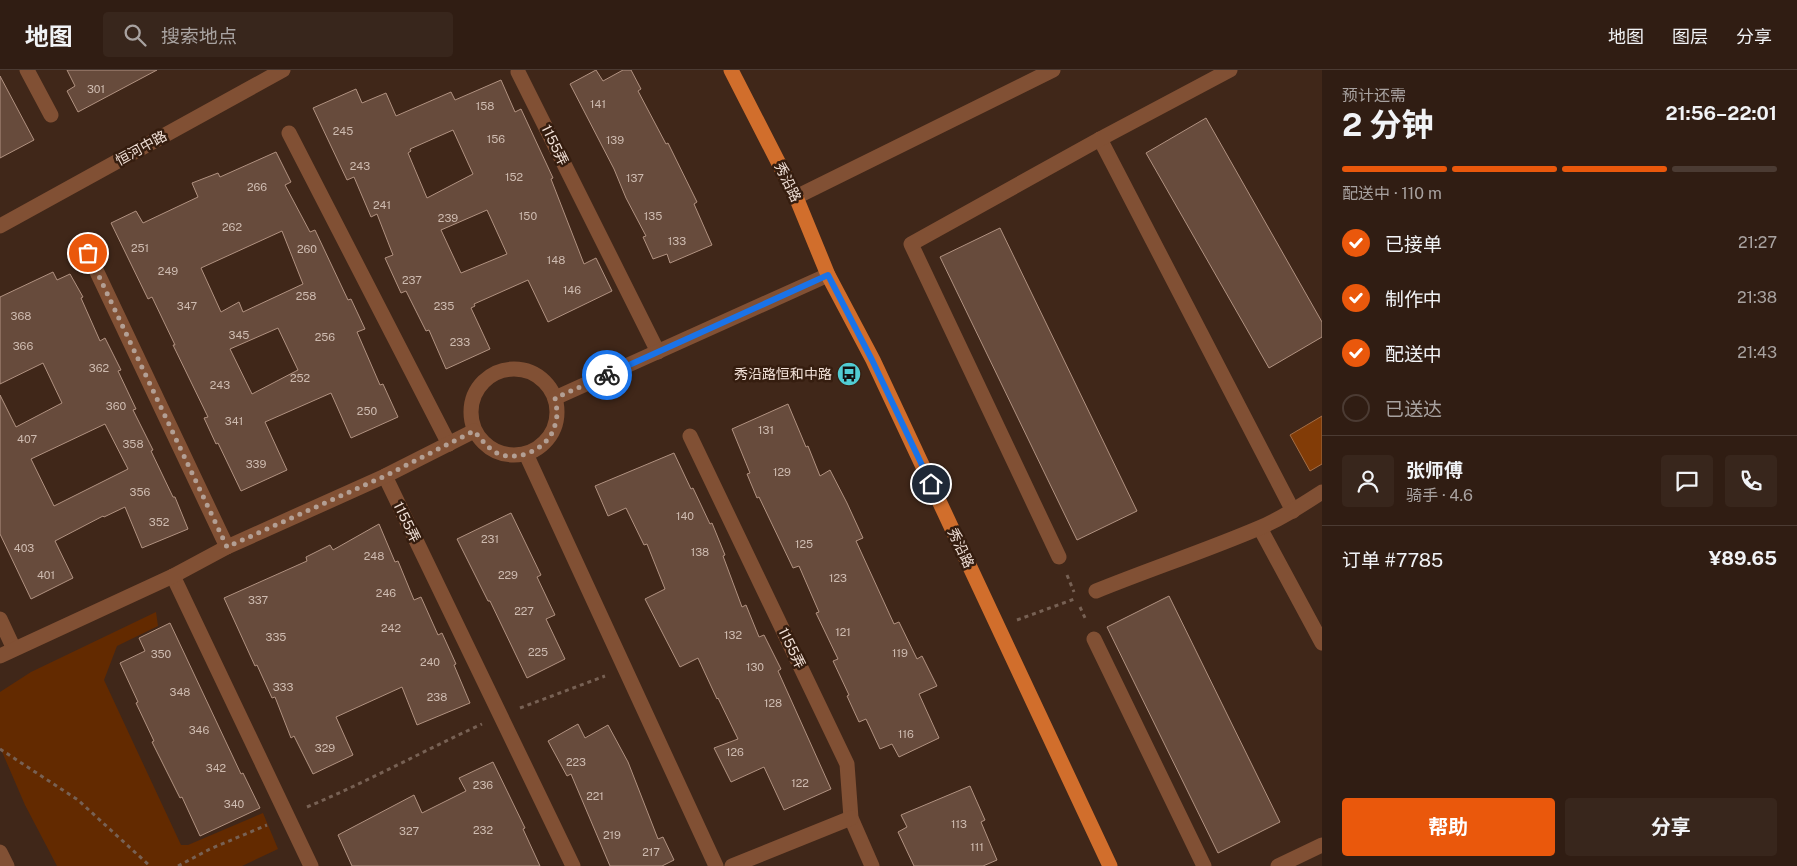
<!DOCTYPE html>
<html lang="zh">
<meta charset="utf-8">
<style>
:root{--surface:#301d13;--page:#38261c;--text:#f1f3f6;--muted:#a8a2a0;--line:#4b3b33;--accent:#ea580c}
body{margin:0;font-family:"Public Sans","Noto Sans SC",sans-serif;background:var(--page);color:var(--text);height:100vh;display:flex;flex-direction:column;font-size:19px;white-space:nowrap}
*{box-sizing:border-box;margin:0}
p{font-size:16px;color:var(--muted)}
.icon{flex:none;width:28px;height:28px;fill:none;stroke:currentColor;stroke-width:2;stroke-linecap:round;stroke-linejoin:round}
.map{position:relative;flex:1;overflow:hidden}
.details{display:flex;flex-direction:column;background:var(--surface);width:475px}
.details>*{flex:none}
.pin{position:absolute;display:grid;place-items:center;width:42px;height:42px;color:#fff;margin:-21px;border:2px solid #fff;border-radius:50%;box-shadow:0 1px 5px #0007}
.courier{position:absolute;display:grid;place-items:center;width:50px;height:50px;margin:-25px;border:4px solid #1a73e8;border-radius:50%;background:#fff;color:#222;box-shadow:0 1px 6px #0007}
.overview em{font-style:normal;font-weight:700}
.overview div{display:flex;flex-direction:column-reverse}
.overview{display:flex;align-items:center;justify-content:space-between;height:85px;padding:0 20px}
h1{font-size:32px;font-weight:700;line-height:38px}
.bar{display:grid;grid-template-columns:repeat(4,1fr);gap:8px 5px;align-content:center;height:60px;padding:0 20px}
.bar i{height:6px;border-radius:4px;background:var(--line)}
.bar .selected{background:var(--accent)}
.bar p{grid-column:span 4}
.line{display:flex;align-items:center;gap:12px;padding:0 20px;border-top:1px solid var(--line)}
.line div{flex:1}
.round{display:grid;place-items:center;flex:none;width:52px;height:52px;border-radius:5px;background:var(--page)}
ol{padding:0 20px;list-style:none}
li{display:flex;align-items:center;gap:15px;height:55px}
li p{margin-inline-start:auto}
li .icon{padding:5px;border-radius:50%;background:var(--accent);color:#fff;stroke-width:4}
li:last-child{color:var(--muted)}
li i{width:28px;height:28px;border:2px solid var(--line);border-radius:50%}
.primary-button{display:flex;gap:10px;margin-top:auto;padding:10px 20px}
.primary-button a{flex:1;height:58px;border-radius:5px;background:var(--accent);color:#fff;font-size:20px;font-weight:700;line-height:58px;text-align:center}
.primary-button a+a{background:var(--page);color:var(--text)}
header{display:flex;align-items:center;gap:30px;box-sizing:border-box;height:70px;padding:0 25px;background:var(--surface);border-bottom:1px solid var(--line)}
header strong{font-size:24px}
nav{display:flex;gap:28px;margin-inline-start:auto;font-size:18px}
.search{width:350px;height:45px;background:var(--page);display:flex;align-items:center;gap:12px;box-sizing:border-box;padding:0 18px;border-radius:5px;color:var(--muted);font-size:19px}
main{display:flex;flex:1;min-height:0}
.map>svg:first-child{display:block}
.green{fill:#632a00}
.water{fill:#823c07;stroke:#a36d45}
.building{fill:#674b3c;stroke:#b19281;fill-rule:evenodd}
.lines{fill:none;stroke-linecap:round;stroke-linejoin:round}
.path{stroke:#776154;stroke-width:3;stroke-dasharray:4 4;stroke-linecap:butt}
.minor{stroke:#815034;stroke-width:15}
.major{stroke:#d16e2c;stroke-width:15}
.done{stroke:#b39f94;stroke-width:5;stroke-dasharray:0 9}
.route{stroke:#1a73e8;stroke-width:6}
.labels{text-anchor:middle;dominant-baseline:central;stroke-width:5;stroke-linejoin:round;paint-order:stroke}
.number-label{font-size:11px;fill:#cebbb0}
.street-label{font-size:14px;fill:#f1e0d7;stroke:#351d0f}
.poi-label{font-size:14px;fill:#f1e0d7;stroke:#351d0f;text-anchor:end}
</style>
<header>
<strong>地图</strong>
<div class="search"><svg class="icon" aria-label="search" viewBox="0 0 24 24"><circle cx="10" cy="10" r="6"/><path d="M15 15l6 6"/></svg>搜索地点</div>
<nav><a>地图</a><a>图层</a><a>分享</a></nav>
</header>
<main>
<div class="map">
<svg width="1322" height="796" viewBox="0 0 1322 796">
<rect width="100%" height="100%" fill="#402719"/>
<polygon class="green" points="156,542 158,556 117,576 104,610 181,775 188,775 263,743 278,779 242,796 57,796 25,735 0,677 0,622 31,602"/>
<polygon class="water" points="1322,346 1322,394 1310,401 1290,365"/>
<g class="building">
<polygon points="67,0 157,0 78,42 67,21 75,16"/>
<polygon points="596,0 603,11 623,0 631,0 641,19 638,21 666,74 668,73 697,132 694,134 712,175 670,193 667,184 653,189 643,167 646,166 626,128 614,99 570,14"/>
<polygon points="0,6 34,70 0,88"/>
<path d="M501 10 515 42 521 39 553 108 551 109 584 194 596 188 612 221 548 252 528 210 474 234 475 236 471 238 490 279 446 299 429 260 426 261 406 221 401 223 385 188 393 185 377 144 371 147 354 107 347 110 313 38 356 19 362 33 386 23 396 46 451 22 455 30ZM453 60 473 104 427 128 408 83 411 81 410 79ZM487 140 507 184 461 203 441 160Z"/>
<polygon points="1206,48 1322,252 1322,267 1269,298 1146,83"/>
<path d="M276 82 291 112 285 115 310 162 315 160 348 230 351 229 365 259 357 262 380 315 383 314 398 347 351 368 331 323 265 352 287 400 241 421 218 373 216 374 204 348 208 347 173 275H175L152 227 148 229 111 153 136 141 143 153 198 127 192 113 218 103 220 107ZM282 161 303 214 243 242 239 232 221 242 201 198ZM278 258 298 300 252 324 230 279Z"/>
<polygon points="1000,158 1137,441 1077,470 940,187"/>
<path d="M53 202 57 210 70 204 83 227 81 228 100 271 105 268 121 300 118 301 136 339 133 340 153 380 151 381 173 427H175L188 459 142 478 125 437 104 447 103 446 55 471 73 508 31 529 0 464V325L16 357 62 333 43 293 0 314V227ZM105 354 128 399 54 436 31 389Z"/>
<polygon points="788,334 806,377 808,376 820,406 830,400 847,433 863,468 856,471 894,554 899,552 917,589 922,586 937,616 919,624 939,668 899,687 892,674 880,679 866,649 859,652 847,626 849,625 833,591 838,589 816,543 819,542 799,496 793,498 759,427 757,428 747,404 750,403 732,359"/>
<polygon points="674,383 691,419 693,418 710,454 712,453 725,485 723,486 742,537 746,535 759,567 764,565 781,599 778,601 831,719 784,740 764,697 731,712 714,678 738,669 718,628 717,629 698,588 680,597 645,529 665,519 647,474 644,475 626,438 608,446 595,416"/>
<polygon points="511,443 541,505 537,507 555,545 546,549 565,589 527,608 490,531 488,531 457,469"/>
<polygon points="379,454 395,492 398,491 414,530 421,527 438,565 442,563 456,594 454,595 470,633 417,655 402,617 336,647 353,685 313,704 294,666 291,668 275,627 272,628 257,595 255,596 224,528 307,491 306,487 330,475 333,480"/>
<polygon points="1169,526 1280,752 1218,783 1107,557"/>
<polygon points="170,553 241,704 243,703 260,738 200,766 182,727 180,728 152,672 154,671 136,633 138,632 120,593 145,581 139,568"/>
<polygon points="578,654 585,668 608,655 628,692 658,769 663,767 674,790 662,796 610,796 571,704 567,706 548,671"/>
<polygon points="493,692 525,758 523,759 540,796 352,796 338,765 414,725 422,743 466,721 459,708"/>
<polygon points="970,716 985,750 981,752 997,790 983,796 914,796 898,762 907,757 901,745"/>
</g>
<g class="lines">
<g class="path">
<polyline points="1067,505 1074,522"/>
<polyline points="1080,537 1086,550"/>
<polyline points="1017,550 1077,528"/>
<polyline points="520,638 605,606"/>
<polyline points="0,679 78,730 150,796"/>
<path d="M307 737C367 712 423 681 482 654"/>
<polyline points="178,796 210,779 267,755"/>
</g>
<g class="minor">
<polyline points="27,0 51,45"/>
<polyline points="518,2 658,282"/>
<polyline points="289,63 449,374"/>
<polyline points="1100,69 1293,441"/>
<polyline points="796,127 1053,0"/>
<polyline points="0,156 283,0"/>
<polyline points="88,183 227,477"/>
<circle cx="514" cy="342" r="43"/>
<polyline points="555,328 828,205"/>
<polyline points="690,366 847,694 851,748 872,796"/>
<polyline points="526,384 716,796"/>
<polyline points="385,406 573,796"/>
<polyline points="1260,458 1322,573"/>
<polyline points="1059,487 911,174 1100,69 1230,0"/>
<polyline points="173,506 311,796"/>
<path d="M1096 521C1150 499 1205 481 1259 458 1281 449 1302 435 1322 422"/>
<polyline points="0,549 14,579"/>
<polyline points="1094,569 1204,796"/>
<polyline points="0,586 173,506 227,477 385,406 474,361"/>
<polyline points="0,782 7,796"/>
<polyline points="732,796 851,748"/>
<polyline points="1278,796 1322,775"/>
</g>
<polyline class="major" points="731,0 796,127 828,205 873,290 1110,796"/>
</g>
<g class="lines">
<path class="done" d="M88 183 227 477 385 406 474 361C482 370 488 379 499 384 521 392 550 377 555 355 558 346 557 338 555 328L607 305"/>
<polyline class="route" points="607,305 828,205 872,290 931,414"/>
</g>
<defs>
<g id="bus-disc" transform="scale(1.25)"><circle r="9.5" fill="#51ccd3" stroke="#351d0f"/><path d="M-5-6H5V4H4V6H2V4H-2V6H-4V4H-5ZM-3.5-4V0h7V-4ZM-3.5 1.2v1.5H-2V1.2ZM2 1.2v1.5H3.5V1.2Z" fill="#111"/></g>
</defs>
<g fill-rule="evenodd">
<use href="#bus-disc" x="849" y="304"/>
</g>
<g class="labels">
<g class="number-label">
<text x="96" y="19">301</text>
<text x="598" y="34">141</text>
<text x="485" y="36">158</text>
<text x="343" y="61">245</text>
<text x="496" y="69">156</text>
<text x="615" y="70">139</text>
<text x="360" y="96">243</text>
<text x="514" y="107">152</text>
<text x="635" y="108">137</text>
<text x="257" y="117">266</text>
<text x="382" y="135">241</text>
<text x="528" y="146">150</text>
<text x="653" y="146">135</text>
<text x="448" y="148">239</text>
<text x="232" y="157">262</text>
<text x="677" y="171">133</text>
<text x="140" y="178">251</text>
<text x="307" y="179">260</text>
<text x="556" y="190">148</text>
<text x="168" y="201">249</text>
<text x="412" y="210">237</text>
<text x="572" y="220">146</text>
<text x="306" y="226">258</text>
<text x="187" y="236">347</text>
<text x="444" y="236">235</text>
<text x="21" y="246">368</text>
<text x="239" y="265">345</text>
<text x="325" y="267">256</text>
<text x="460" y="272">233</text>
<text x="23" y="276">366</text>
<text x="99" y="298">362</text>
<text x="300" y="308">252</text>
<text x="220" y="315">243</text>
<text x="116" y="336">360</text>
<text x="367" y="341">250</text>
<text x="234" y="351">341</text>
<text x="766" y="360">131</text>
<text x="27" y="369">407</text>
<text x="133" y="374">358</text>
<text x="256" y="394">339</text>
<text x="782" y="402">129</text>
<text x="140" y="422">356</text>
<text x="685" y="446">140</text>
<text x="159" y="452">352</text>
<text x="490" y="469">231</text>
<text x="804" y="474">125</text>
<text x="24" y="478">403</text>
<text x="700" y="482">138</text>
<text x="374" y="486">248</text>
<text x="46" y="505">401</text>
<text x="508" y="505">229</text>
<text x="838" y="508">123</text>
<text x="386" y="523">246</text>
<text x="258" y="530">337</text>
<text x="524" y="541">227</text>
<text x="391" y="558">242</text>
<text x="843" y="562">121</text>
<text x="733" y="565">132</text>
<text x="276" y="567">335</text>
<text x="538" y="582">225</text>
<text x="900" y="583">119</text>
<text x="161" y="584">350</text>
<text x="430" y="592">240</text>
<text x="755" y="597">130</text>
<text x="283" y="617">333</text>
<text x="180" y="622">348</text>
<text x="437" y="627">238</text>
<text x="773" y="633">128</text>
<text x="199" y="660">346</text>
<text x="906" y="664">116</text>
<text x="325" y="678">329</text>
<text x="735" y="682">126</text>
<text x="576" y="692">223</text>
<text x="216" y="698">342</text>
<text x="800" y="713">122</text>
<text x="483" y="715">236</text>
<text x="595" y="726">221</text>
<text x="234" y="734">340</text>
<text x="959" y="754">113</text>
<text x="483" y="760">232</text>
<text x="409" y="761">327</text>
<text x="612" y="765">219</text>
<text x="977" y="777">111</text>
<text x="651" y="782">217</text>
</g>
<g class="street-label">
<text transform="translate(555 75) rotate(64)">1155弄</text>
<text transform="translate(141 78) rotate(-29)">恒河中路</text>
<text transform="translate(788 112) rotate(64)">秀沿路</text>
<text transform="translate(407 452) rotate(64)">1155弄</text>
<text transform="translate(961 478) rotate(65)">秀沿路</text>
<text transform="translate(792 578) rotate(64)">1155弄</text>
</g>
<g class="poi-label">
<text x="832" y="304">秀沿路恒和中路</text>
</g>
</g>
</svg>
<div class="pin" style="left:88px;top:183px;background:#ea580c"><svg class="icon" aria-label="bag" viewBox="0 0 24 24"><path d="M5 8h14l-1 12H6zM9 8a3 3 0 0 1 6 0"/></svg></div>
<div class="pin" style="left:931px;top:414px;background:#1f2937"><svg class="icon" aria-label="home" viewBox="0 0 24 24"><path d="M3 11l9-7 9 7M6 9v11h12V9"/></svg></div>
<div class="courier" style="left:607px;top:305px"><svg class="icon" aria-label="bike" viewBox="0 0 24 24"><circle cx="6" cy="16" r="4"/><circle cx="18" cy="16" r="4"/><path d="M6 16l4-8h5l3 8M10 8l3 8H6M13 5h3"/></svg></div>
</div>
<section class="details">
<div class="overview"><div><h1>2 分钟</h1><p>预计还需</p></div><em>21:56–22:01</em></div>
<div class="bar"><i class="selected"></i><i class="selected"></i><i class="selected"></i><i></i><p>配送中 · 110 m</p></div>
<ol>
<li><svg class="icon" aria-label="check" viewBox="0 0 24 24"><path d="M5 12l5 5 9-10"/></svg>已接单<p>21:27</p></li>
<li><svg class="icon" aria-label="check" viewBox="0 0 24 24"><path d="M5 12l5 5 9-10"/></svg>制作中<p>21:38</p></li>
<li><svg class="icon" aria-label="check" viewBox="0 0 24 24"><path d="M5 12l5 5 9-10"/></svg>配送中<p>21:43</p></li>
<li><i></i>已送达</li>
</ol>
<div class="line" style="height:90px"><a class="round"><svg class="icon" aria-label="person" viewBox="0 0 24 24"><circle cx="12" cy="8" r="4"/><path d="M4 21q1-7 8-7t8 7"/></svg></a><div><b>张师傅</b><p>骑手 · 4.6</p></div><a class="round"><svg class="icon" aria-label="chat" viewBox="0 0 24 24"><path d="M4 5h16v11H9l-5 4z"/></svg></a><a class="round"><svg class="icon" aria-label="phone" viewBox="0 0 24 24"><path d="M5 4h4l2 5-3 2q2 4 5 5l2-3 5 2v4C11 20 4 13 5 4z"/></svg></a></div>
<div class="line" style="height:65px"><div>订单 #7785</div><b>¥89.65</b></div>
<div class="primary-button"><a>帮助</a><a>分享</a></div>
</section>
</main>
